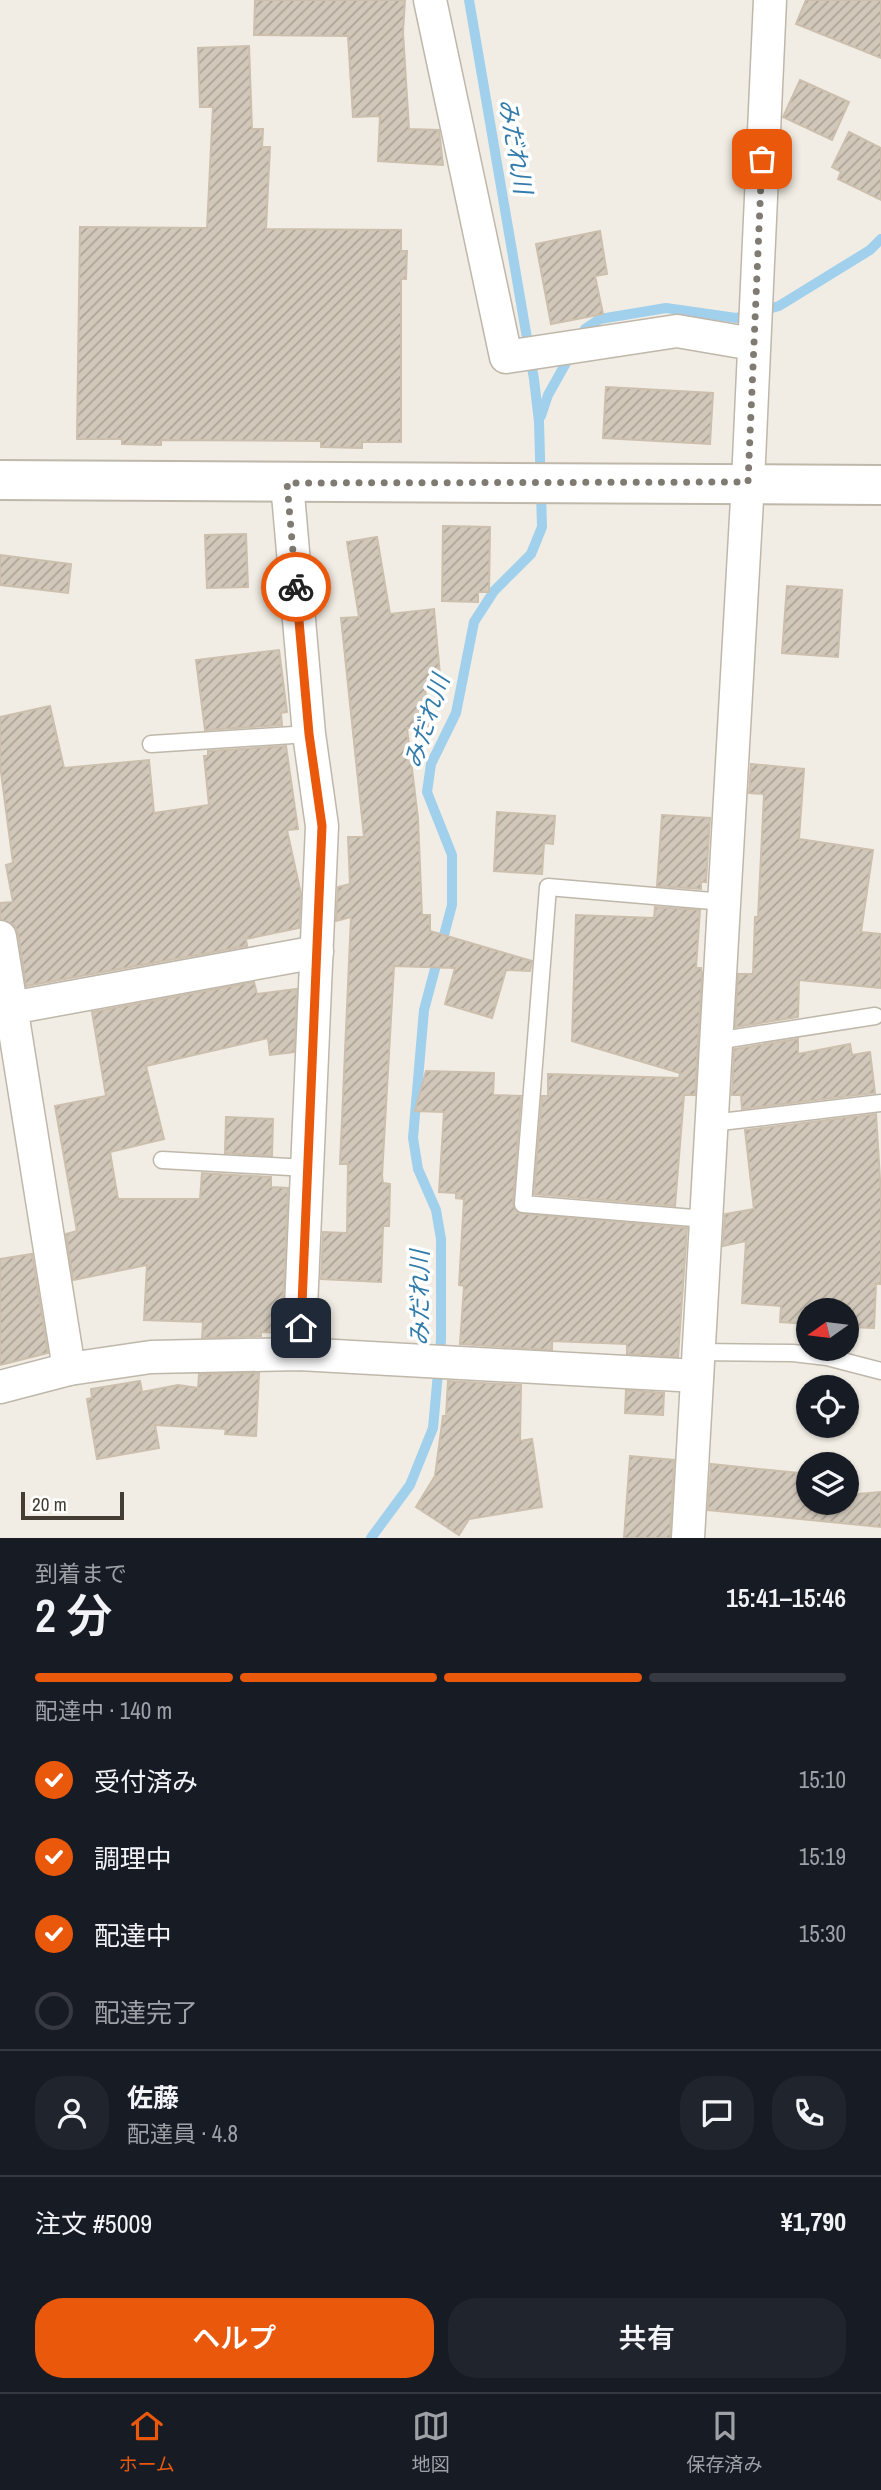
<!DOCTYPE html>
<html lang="ja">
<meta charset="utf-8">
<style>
:root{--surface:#171b24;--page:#20242c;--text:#f1f3f6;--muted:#9ea1a6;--line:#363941;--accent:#ea580c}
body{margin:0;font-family:"Archivo Narrow","Noto Sans JP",sans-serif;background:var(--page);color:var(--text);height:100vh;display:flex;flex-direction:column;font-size:26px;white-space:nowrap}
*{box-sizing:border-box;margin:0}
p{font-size:23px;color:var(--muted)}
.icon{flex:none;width:38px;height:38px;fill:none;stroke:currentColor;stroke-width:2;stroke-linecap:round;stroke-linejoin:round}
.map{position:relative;height:1538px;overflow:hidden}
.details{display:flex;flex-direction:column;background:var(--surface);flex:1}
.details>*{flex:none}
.needle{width:46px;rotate:256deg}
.tools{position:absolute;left:796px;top:1298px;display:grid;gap:14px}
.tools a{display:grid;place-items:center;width:63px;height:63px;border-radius:50%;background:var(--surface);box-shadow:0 2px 5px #0004;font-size:35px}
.scale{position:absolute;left:21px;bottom:18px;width:103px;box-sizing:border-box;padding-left:7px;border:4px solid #433d34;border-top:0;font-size:19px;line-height:24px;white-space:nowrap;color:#433d34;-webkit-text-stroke:5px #fff;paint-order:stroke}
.pin{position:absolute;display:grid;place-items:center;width:60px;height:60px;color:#fff;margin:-30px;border-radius:14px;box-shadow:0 4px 10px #0006}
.courier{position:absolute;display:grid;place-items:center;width:70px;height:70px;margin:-35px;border:5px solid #ea580c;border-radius:50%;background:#fff;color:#222;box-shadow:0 2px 9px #0007}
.headline em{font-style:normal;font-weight:600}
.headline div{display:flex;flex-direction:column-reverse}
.headline{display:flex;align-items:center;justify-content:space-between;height:119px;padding:0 35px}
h1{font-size:46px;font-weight:600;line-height:52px}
.bar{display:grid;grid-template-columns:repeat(4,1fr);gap:10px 7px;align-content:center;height:84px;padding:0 35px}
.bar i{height:9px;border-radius:5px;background:var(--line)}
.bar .selected{background:var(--accent)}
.bar p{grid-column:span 4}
.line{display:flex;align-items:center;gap:18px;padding:0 35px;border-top:2px solid var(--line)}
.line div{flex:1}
.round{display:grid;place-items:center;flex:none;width:74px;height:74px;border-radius:28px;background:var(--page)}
ol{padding:0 35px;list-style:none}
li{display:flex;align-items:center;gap:21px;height:77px}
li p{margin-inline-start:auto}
li .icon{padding:7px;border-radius:50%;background:var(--accent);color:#fff;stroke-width:4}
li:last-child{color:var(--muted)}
li i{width:38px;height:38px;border:4px solid var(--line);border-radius:50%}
.primary-button{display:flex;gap:14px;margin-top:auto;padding:14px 35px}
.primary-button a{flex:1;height:80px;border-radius:28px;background:var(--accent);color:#fff;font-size:28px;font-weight:600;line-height:80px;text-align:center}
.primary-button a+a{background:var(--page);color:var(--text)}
.tab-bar{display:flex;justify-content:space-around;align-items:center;height:98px;border-top:2px solid var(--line);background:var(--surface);font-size:19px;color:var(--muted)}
.tab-bar a{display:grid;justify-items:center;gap:4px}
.tab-bar .selected{color:var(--accent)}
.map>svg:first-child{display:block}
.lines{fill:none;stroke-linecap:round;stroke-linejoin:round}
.stream{stroke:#a1d0ed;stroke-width:10}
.building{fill:url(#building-hatch);stroke:#cdbfad;stroke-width:2}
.service-casing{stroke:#bfb7aa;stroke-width:19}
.minor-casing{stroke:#bfb7aa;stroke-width:35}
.tertiary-casing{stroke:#bfb7aa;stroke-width:42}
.service{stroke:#fff;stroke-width:16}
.minor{stroke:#fff;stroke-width:32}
.tertiary{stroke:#fff;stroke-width:38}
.done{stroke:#807b72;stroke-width:7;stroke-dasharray:0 12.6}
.route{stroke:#ea580c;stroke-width:9}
.labels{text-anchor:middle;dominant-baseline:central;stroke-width:7;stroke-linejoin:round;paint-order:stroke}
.water-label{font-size:24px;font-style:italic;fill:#327baa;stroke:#fff}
</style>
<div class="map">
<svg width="881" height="1538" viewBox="0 0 881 1538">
<defs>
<pattern id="building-hatch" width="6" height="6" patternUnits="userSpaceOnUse" patternTransform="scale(1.75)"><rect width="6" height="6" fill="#d2c8ba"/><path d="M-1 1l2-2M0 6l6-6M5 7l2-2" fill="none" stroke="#aca498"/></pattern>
</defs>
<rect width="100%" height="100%" fill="#f1ede4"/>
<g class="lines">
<g class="stream">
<polyline points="541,416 548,395 585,329 600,319 666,308 736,318 779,306 870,250 881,239"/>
<polyline points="371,1538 410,1485 433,1428 441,1340 441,1239 436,1210 418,1169 413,1138 424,1010 452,905 452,855 427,792 431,764 456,713 474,622 494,591 531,554 542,527 539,422 534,379 469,0"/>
</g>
</g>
<g class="building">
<polygon points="255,0 405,0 403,32 409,129 439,130 443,165 378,161 380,116 353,117 348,36 254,35"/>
<polygon points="806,0 881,0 881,58 796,24"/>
<polygon points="249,46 252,129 263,129 262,147 270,147 266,229 401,230 401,251 407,251 406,279 401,279 401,442 362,442 362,448 321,447 321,441 161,440 161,445 122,444 122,439 77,439 80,227 207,228 213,107 200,107 198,48"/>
<polygon points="800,80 849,102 832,140 783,117"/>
<polygon points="849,132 881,148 881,200 838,179 841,172 832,167"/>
<polygon points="600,231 607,274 595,276 603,314 551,324 536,244"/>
<polygon points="606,387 713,393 710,444 603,438"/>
<polygon points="443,526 490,527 489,592 478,592 478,602 442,601"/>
<polygon points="246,534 248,587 207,588 205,535"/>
<polygon points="377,537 390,614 434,609 441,686 425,688 429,726 407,728 418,818 422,915 430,915 430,931 532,961 530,971 506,970 492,1018 445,1004 455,968 394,966 382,1176 383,1183 390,1184 389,1226 383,1226 381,1282 321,1279 323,1232 347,1233 348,1164 340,1164 351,917 336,921 338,887 350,884 348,837 364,837 341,618 359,617 347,542"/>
<polygon points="0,555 71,564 68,593 0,585"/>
<polygon points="787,586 842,590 838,657 782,653"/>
<polygon points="279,650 287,712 281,713 282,725 205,730 196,660"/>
<polygon points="50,706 64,768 149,760 154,813 209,805 204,756 208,756 208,751 286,746 298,829 287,830 301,894 299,928 246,939 247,946 26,986 18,933 14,925 0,919 0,903 13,902 6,865 13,863 0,765 0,717"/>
<polygon points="751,764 804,769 799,839 873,850 861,932 881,934 881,988 799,980 798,1017 735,1027 738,974 753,974 755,917 758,917 764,794 749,793"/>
<polygon points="497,812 555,816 553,844 544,843 542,874 494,871"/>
<polygon points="662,815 710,818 706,882 701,882 701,889 657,886"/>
<polygon points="655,907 700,910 696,968 701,968 702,974 695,1095 684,1095 675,1206 534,1194 542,1096 548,1096 548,1074 679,1078 680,1073 572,1041 576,915 654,918"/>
<polygon points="254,982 257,994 297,989 294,1052 270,1055 268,1038 146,1066 164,1139 110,1152 118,1199 200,1199 202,1173 271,1177 271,1187 288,1188 282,1333 261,1332 261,1336 202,1338 203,1322 144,1320 147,1265 73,1280 66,1234 77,1231 55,1106 106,1096 92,1012"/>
<polygon points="798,1039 798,1054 850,1044 852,1055 870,1052 875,1093 742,1109 741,1095 732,1095 734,1049"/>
<polygon points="426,1071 494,1073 493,1095 521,1096 513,1203 518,1213 687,1228 678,1357 627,1354 627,1344 552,1341 552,1350 460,1344 464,1286 459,1285 464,1199 456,1198 456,1193 439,1192 444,1112 415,1111"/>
<polygon points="876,1114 881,1195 881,1284 876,1284 874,1328 847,1327 847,1311 808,1311 808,1324 780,1322 781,1306 742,1303 746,1241 723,1246 725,1214 754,1209 745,1130"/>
<polygon points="226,1117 273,1119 272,1156 225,1153"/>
<polygon points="32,1254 48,1353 0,1365 0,1259"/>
<polygon points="259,1373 256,1436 225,1434 226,1429 155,1425 159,1448 97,1459 87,1399 92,1398 91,1389 140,1381 142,1392 178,1385 198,1388 199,1374"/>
<polygon points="448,1381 521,1385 520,1441 532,1439 542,1507 469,1519 459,1535 416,1507 435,1476 443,1416 446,1416"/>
<polygon points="626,1390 664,1393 663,1415 625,1413"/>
<polygon points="630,1456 674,1460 670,1538 624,1538"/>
<polygon points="711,1464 808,1474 808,1503 847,1503 847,1495 881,1492 881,1527 708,1510"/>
</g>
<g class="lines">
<g class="service-casing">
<g id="service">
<polyline points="151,744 309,734"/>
<polyline points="716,1041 875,1016"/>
<polyline points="712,1123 881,1103"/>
<polyline points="162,1160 307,1168"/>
<polyline points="706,1219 523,1204 548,887 724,902"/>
<polyline points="698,1352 793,1353 827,1357 881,1371"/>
</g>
</g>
<g class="minor-casing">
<g id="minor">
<polyline points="430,0 506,357 677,331 753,344"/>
<polyline points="287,483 309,734 322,826 299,1354"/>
<polyline points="0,937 69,1369"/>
<polyline points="11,1008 317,952"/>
<polyline points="0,1387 69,1369 151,1357 299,1354 697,1376"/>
<polyline points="688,1538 748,482 770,0"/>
</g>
</g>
<g class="tertiary-casing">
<polyline id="tertiary" points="0,480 881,485"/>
</g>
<use href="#service" class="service"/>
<use href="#minor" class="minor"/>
<use href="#tertiary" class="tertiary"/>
</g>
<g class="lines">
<polyline class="done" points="296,587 287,483 748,482 762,159"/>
<polyline class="route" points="296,587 309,734 322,826 301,1328"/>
</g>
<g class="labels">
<g class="water-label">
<text transform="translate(516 146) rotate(80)">みだれ川</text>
<text transform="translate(426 721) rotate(-72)">みだれ川</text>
<text transform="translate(419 1298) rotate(-90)">みだれ川</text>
</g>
</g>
</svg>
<div class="tools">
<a><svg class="needle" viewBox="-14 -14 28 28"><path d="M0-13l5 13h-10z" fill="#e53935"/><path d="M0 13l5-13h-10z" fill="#9ea1a6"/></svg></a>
<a><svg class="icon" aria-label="locate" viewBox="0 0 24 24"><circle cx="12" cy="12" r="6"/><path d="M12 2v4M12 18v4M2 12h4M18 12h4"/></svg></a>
<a><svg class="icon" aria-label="layers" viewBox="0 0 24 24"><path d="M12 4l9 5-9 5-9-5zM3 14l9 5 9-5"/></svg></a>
</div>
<div class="scale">20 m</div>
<div class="pin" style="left:762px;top:159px;background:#ea580c"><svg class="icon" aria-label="bag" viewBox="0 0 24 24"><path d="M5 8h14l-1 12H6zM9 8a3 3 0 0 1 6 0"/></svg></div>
<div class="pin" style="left:301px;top:1328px;background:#1f2937"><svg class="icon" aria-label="home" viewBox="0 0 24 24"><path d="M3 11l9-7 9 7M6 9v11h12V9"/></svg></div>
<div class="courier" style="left:296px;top:587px"><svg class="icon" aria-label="bike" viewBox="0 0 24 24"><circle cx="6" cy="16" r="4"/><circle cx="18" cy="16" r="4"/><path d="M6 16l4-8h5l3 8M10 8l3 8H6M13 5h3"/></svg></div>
</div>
<section class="details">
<div class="headline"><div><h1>2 分</h1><p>到着まで</p></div><em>15:41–15:46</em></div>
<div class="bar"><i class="selected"></i><i class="selected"></i><i class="selected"></i><i></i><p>配達中 · 140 m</p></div>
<ol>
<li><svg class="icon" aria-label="check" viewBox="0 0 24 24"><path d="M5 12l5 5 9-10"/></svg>受付済み<p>15:10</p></li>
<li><svg class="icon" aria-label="check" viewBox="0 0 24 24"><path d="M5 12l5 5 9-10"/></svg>調理中<p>15:19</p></li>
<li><svg class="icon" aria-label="check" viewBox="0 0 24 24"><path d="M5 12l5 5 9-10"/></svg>配達中<p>15:30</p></li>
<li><i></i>配達完了</li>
</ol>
<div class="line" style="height:126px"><a class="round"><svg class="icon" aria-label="person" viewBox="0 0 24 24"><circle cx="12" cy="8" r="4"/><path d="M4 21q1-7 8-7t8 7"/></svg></a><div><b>佐藤</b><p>配達員 · 4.8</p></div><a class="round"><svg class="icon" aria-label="chat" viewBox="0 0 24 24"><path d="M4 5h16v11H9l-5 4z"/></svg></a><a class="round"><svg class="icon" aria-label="phone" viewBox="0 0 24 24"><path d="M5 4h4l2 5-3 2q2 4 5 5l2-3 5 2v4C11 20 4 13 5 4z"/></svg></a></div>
<div class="line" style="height:91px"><div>注文 #5009</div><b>¥1,790</b></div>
<div class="primary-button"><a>ヘルプ</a><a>共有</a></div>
</section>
<nav class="tab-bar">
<a class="selected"><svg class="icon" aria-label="home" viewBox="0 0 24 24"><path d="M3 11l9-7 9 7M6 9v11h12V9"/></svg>ホーム</a>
<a><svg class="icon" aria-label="map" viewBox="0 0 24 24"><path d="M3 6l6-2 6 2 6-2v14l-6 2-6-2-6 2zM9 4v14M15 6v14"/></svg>地図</a>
<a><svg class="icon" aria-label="saved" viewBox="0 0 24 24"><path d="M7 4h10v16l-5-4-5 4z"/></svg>保存済み</a>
</nav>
